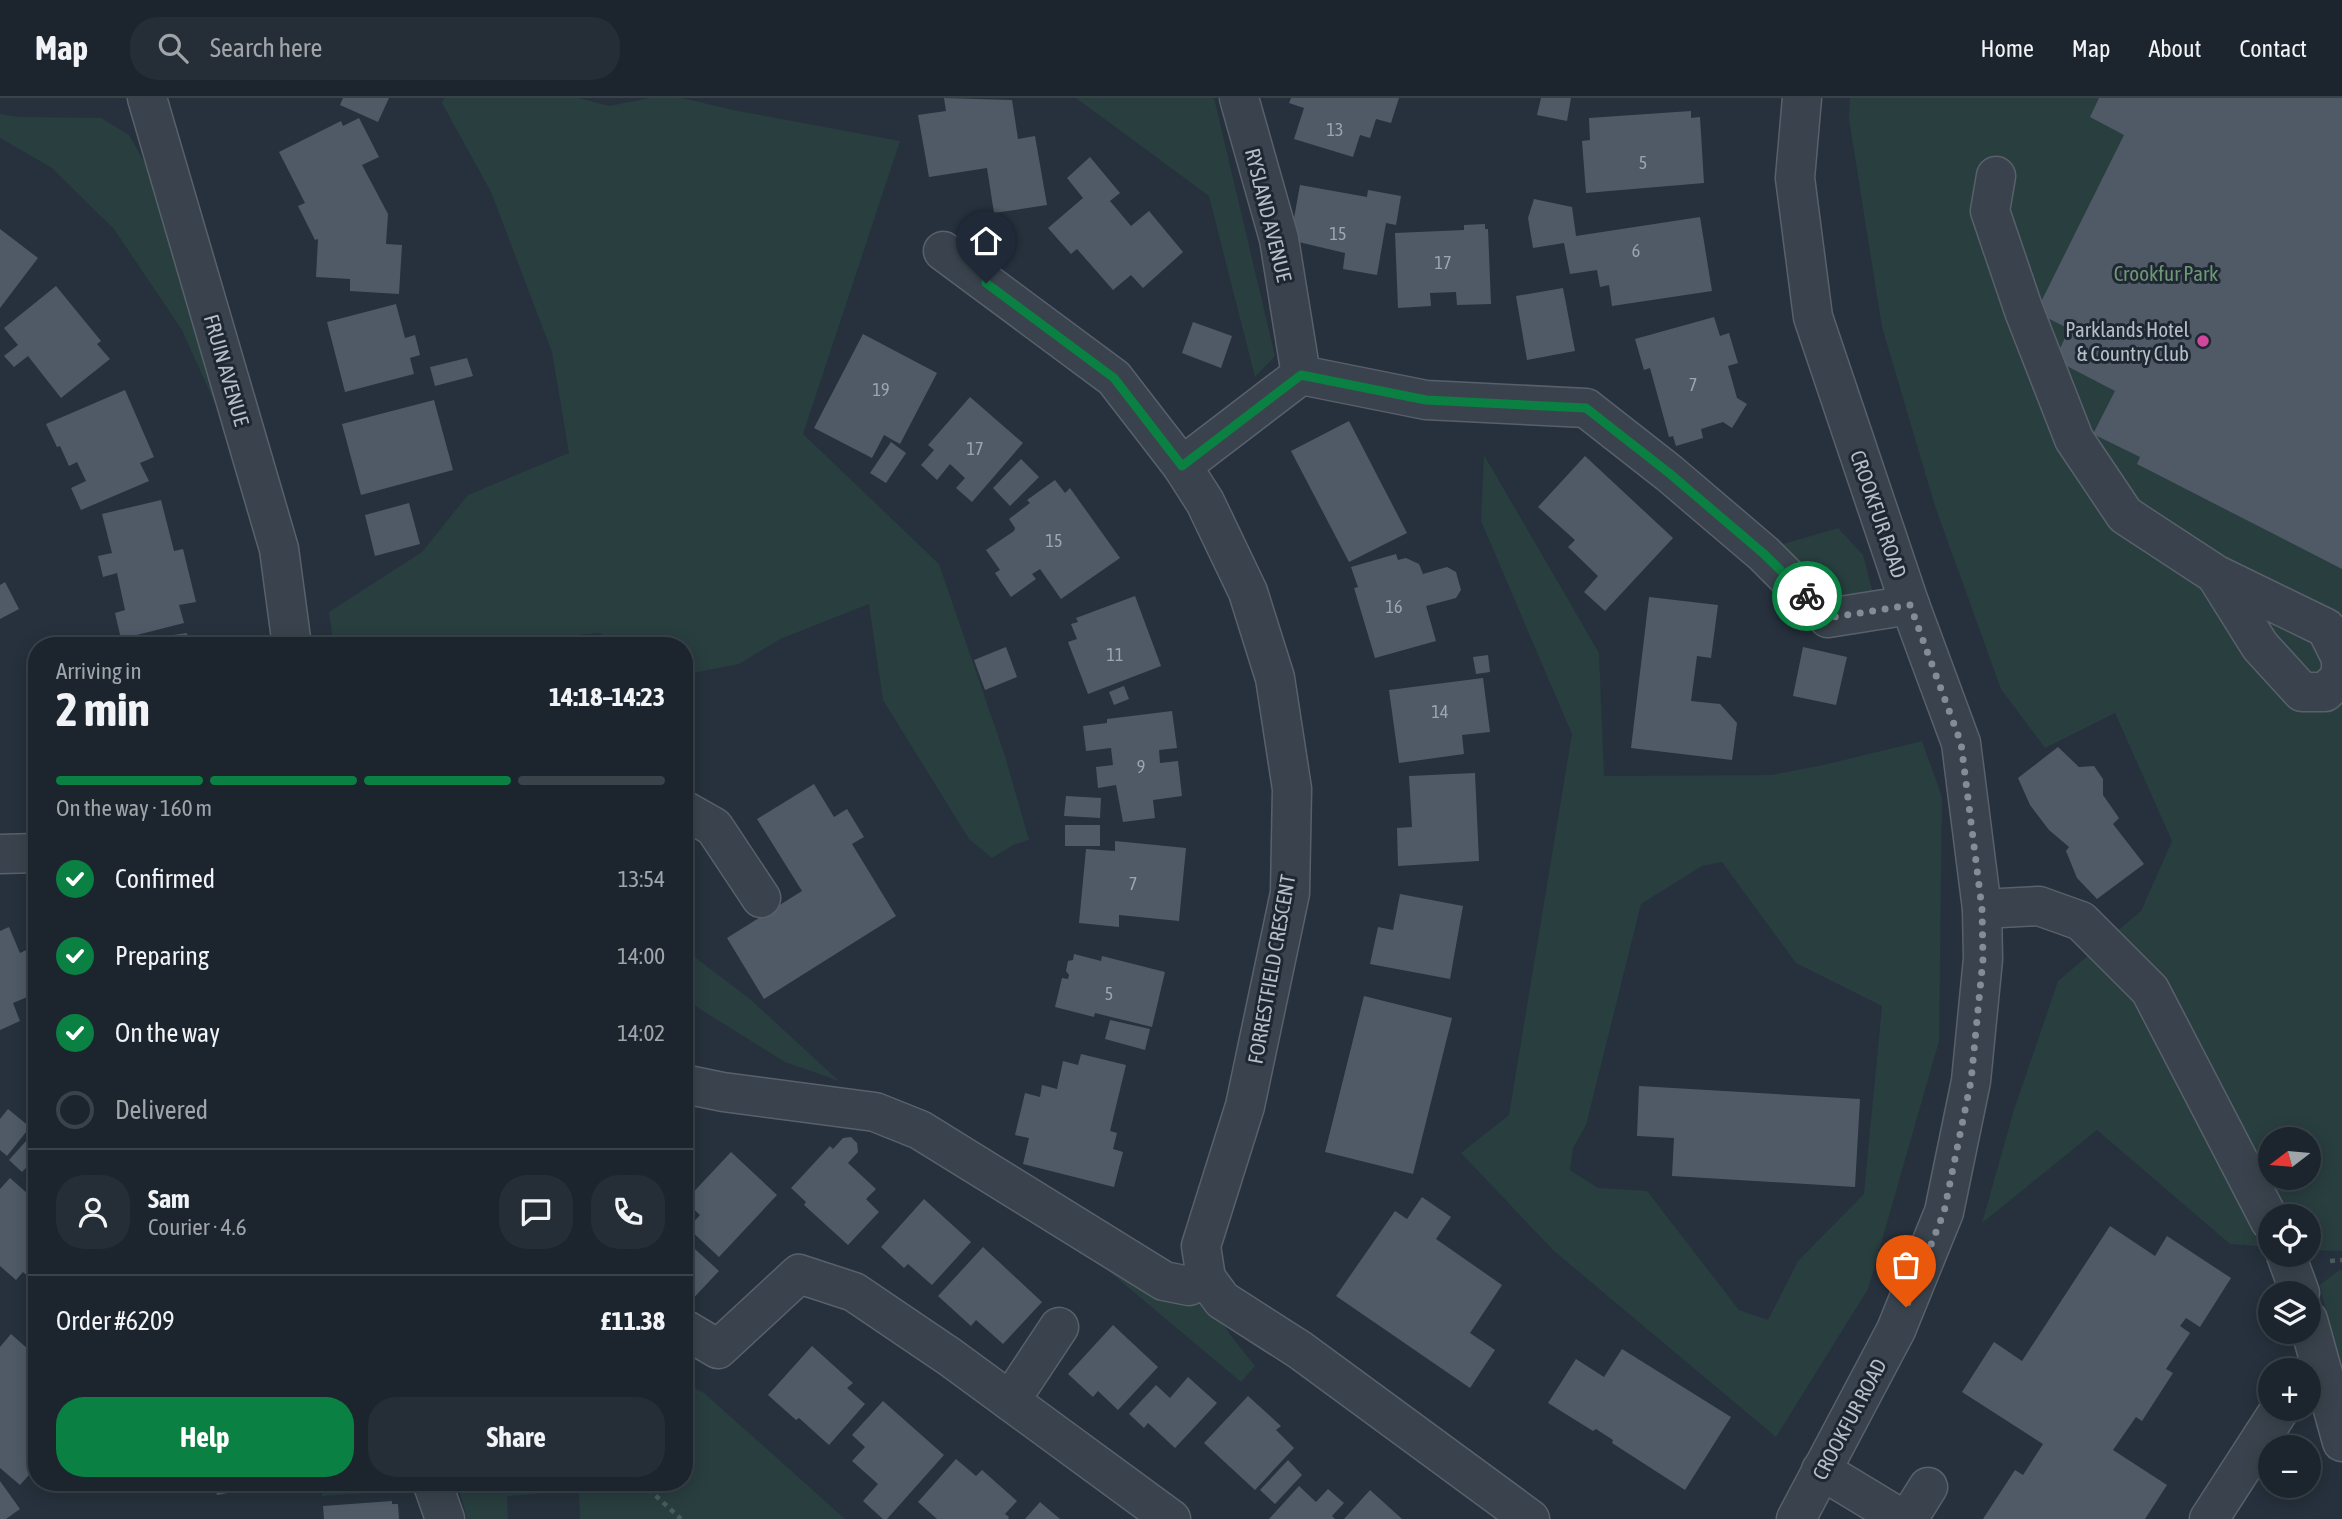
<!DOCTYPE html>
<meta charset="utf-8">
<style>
:root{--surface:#1c252e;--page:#252d36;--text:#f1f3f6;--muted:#a0a5aa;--line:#3a424a;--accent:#0b8043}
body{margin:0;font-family:"Asap Condensed",sans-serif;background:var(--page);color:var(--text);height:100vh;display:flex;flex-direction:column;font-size:26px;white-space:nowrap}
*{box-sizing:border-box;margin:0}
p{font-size:23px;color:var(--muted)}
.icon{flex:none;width:38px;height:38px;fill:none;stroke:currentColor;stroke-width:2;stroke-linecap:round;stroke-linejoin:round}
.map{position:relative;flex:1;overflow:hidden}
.drawer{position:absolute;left:28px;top:539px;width:665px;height:854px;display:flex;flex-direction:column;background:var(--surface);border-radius:28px;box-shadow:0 4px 18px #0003,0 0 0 2px var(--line)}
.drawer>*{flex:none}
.needle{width:46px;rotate:254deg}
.controls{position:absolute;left:2258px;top:1029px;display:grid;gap:14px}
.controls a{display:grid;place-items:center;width:63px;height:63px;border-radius:50%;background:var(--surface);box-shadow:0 4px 18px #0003,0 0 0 2px var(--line);font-size:35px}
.pin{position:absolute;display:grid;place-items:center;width:60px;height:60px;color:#fff;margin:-72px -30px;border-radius:50% 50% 50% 0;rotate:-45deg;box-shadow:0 0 7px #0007}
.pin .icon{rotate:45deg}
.courier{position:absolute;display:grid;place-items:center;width:70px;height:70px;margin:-35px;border:5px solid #0b8043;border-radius:50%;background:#fff;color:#222;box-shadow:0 2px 9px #0007}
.head em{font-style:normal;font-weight:700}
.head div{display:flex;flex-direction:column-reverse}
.head{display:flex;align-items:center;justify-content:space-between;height:119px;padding:0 28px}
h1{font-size:46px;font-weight:700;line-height:52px}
.bar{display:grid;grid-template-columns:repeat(4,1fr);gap:10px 7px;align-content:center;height:84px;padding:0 28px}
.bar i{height:9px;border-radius:5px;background:var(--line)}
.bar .current{background:var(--accent)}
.bar p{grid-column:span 4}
.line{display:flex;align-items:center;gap:18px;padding:0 28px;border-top:2px solid var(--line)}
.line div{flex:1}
.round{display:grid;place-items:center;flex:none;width:74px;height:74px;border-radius:28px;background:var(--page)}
ol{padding:0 28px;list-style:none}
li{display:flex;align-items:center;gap:21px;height:77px}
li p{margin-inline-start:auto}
li .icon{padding:7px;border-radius:50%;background:var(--accent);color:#fff;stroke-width:4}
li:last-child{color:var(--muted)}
li i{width:38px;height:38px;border:4px solid var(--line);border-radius:50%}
.button{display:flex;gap:14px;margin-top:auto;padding:14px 28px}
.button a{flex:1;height:80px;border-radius:28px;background:var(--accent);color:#fff;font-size:28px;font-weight:700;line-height:80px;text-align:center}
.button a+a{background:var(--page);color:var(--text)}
header{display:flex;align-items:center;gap:42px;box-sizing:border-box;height:98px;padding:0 35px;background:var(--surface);border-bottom:2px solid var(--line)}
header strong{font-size:33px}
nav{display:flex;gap:38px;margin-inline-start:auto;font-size:24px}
.search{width:490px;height:63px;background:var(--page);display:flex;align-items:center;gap:18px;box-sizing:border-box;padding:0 24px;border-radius:28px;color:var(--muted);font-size:26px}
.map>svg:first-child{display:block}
.green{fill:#293e3f;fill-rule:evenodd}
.building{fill:#505a67}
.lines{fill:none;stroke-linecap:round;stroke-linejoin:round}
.minor-casing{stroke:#58616b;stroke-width:41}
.path{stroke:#485b5d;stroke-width:4.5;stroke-dasharray:5 5;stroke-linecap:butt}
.minor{stroke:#3a434d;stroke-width:38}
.done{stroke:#848d97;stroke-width:7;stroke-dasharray:0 12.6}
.route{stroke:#0b8043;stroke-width:9}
.hotel-dot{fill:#d1479c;stroke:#1f2832;stroke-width:2.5}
.labels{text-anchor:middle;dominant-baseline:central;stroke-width:6;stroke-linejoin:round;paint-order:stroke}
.number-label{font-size:18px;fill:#9ca5b0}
.street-label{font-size:21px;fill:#b6bec8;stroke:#1f2832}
.park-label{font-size:21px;fill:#6f9777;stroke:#1f2832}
.poi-label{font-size:21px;fill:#b6bec8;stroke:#1f2832;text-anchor:end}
</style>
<header>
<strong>Map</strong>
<div class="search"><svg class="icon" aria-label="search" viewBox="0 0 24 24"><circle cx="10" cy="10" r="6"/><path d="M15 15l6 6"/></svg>Search here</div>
<nav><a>Home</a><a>Map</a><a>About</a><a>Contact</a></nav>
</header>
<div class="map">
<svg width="2342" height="1421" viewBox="0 0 2342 1421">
<rect width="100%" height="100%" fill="#26313d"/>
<g class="green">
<polygon points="444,0 579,0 609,8 650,0 682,0 733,12 900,43 803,336 939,466 1005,658 1029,742 1013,747 992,760 969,741 883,602 869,506 780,541 739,566 693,575 684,571 684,548 630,548 599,535 534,541 529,548 334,548 329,514 422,454 468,397 569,355 552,254 491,94 442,5"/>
<polygon points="1076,0 1214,0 1275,258 1255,279 1209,98"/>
<path d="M1850 0H2342V1153L2308 1152V1118H2270V1149L2230 1146 2097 1032 1982 1125 2014 1012 2058 883 2141 813 2172 743 2115 615 2045 650 2001 591 1935 408 1882 229 1849 21ZM2270 1041H2308V1080H2270Z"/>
<polygon points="0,16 18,19 101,20 129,37 150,74 221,319 182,232 114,131 52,70 0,40"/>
<path d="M1484 357 1599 555 1604 678 1772 677 1828 666 1922 643 1942 699 1939 943 1868 1191 1776 1339 1554 1153 1461 1055 1509 1017 1572 636 1481 423ZM1722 764 1796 865 1882 908 1864 1096 1798 1163 1768 1222 1739 1212 1647 1093 1598 1090 1570 1072 1573 1050 1586 1027 1641 806 1702 768Z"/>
<polygon points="1838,430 1863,457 1873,495 1829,500 1776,448"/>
<polygon points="684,851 750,901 839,983 785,964 684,901"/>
<polygon points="1098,1164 1207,1201 1231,1238 1255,1268 1241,1284"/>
<polygon points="2341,1171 2342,1176 2342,1285 2320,1187"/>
<polygon points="684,1285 704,1295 845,1421 580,1421 579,1392 507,1398 508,1421 467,1421 457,1384 684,1384"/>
<polygon points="321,1384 405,1384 408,1392 322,1398"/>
</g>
<g class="building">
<polygon points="343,0 389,0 378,24 340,7"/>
<polygon points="944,0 1012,2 1018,41 1035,38 1047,107 994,115 987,70 929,79 918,17 946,13"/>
<polygon points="1291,0 1399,0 1391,25 1376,21 1370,40 1360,37 1353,59 1294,41 1304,10 1289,5"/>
<polygon points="1541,0 1571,0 1567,23 1537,17"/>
<polygon points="2099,0 2342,0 2342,471 2137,366 2140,359 2093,336 2115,293 2061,265 2058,255 2069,231 2036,214 2124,37 2090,19"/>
<polygon points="1691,13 1691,20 1700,19 1704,85 1586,95 1582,43 1590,42 1589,20"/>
<polygon points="359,20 379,59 362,67 388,116 386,146 402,147 399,196 350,193 350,181 316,179 318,141 315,142 298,108 305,105 279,54 341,23 343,28"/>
<polygon points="1090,59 1120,95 1110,103 1131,128 1149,113 1183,154 1143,190 1131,177 1113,192 1077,151 1071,156 1048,130 1083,100 1067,80"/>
<polygon points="1300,87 1367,99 1368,92 1401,98 1396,127 1386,125 1377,177 1343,171 1345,155 1290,142"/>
<polygon points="1534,101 1572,109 1576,138 1700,119 1712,193 1612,208 1609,187 1600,189 1597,172 1570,176 1564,145 1533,150 1528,120"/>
<polygon points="1485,126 1485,131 1488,131 1491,206 1457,207 1456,194 1430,195 1431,208 1398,210 1395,135 1464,132 1464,127"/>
<polygon points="0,131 38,160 0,210"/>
<polygon points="56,188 101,243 97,246 110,261 61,300 28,258 14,269 4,258 18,247 4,230"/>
<polygon points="1563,190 1575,253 1527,262 1516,198"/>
<polygon points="396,206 405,240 415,237 420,257 410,260 414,276 345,294 327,224"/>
<polygon points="1714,219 1720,238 1729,235 1738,265 1728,268 1737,300 1747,306 1732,330 1723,324 1701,331 1703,340 1676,348 1673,338 1669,339 1650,270 1644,272 1635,241"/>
<polygon points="1193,224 1232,238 1221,270 1182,255"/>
<polygon points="863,236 937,275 900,346 884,337 872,360 814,330"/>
<polygon points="467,260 473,278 435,288 430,269"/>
<polygon points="125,292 154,359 140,365 149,383 81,412 71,390 86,383 77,364 69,368 60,348 57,349 46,326"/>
<polygon points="970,299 1023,345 972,404 956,390 965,380 950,366 937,382 921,367 934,352 928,347"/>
<polygon points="434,302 453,372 361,397 342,326"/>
<polygon points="1349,323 1407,435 1349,464 1291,353"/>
<polygon points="891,344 906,355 886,385 870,375"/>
<polygon points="1585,358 1673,440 1605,513 1584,494 1598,478 1568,449 1575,442 1538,409"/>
<polygon points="1021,361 1039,379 1010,408 993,390"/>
<polygon points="1055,382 1065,395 1070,390 1120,460 1061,501 1040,471 1032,476 1036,481 1011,499 995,475 1000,472 986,452 1014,433 1015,430 1009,421 1030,405 1027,402"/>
<polygon points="161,402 174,453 183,451 196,504 179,507 184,525 121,541 115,515 125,512 117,475 103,479 98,458 112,455 102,416"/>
<polygon points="409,405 420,446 375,458 365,417"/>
<polygon points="1396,456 1398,462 1406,460 1419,466 1423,476 1447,469 1456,474 1461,492 1456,500 1426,508 1436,543 1375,560 1354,490 1358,489 1351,469"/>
<polygon points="5,484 19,511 0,521 0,487"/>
<polygon points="1135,498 1161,568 1088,596 1068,544 1077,541 1071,526 1078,524 1076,520"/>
<polygon points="1649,499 1718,507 1711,560 1697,558 1691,603 1720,606 1737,625 1732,662 1631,650"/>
<polygon points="187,535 189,548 148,548 147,541"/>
<polygon points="1006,549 1017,579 985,592 974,562"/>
<polygon points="1803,549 1847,559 1836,607 1793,598"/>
<polygon points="1488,557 1490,574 1476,576 1473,559"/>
<polygon points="1483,580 1490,634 1462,637 1464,656 1399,665 1389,592"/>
<polygon points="1124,588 1129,601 1114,607 1109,594"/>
<polygon points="1172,613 1177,650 1159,652 1160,665 1178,663 1182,698 1153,702 1155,720 1123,724 1116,687 1098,690 1096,669 1113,667 1111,650 1086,653 1083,628 1107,625 1107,621"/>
<polygon points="2058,649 2079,669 2094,668 2103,681 2103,697 2119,720 2113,726 2144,766 2097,801 2077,780 2066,753 2069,749 2049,732 2030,707 2018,680"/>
<polygon points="1475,675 1479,763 1398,768 1397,730 1412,729 1409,678"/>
<polygon points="814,686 834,719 847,711 864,739 852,746 896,818 764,901 727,840 802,793 757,721"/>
<polygon points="1066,698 1101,700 1100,720 1064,718"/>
<rect x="1065" y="727" width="35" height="21"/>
<polygon points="1115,743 1186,750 1179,823 1119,817 1119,829 1079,825 1086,751 1115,753"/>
<polygon points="1400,796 1463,808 1450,881 1370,866 1378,829 1393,832"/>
<polygon points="9,829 20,855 37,847 37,895 13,905 20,923 0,932 0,833"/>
<polygon points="1074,856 1101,863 1102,858 1165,874 1152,929 1095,915 1094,919 1055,909 1062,880 1068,881 1069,877 1066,873 1068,863 1073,862"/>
<polygon points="1364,898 1452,920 1413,1076 1325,1054"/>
<polygon points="1110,922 1150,931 1145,952 1105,941"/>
<polygon points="1081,956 1126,967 1110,1033 1117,1035 1113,1051 1123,1054 1114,1089 1023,1066 1029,1040 1015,1037 1025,995 1040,999 1042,987 1057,991 1063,963 1078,967"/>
<polygon points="1639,988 1860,1001 1855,1089 1672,1078 1674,1040 1637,1038"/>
<polygon points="8,1011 30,1029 7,1058 0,1052 0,1021"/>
<polygon points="34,1034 37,1037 37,1058 22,1074 9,1062"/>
<polygon points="851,1039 857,1045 858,1054 848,1065 876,1091 866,1101 879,1114 848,1147 804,1107 806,1104 791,1090 830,1048 833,1051 843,1040"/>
<polygon points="731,1054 777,1097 719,1159 688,1130 700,1117 685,1103"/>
<polygon points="10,1080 37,1104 37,1186 23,1174 16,1182 0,1168 0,1091"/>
<polygon points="1422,1099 1451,1119 1436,1141 1502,1187 1470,1235 1495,1252 1470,1290 1336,1198 1395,1113 1407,1121"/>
<polygon points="924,1101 971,1144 932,1187 908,1166 904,1170 881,1149"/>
<polygon points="2110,1128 2155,1158 2167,1138 2231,1180 2200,1229 2186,1220 2180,1228 2190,1235 2166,1271 2173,1275 2142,1323 2136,1319 2113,1352 2167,1387 2145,1421 1983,1421 2015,1372 2023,1377 2043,1346 1962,1294 1994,1244 2022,1263"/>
<polygon points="684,1141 719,1173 684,1210"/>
<polygon points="983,1149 1042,1204 1003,1246 976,1222 971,1228 938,1198"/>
<polygon points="1113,1227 1158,1269 1118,1312 1098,1293 1093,1299 1068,1276"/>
<polygon points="11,1236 37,1259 37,1368 20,1387 0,1370 0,1249"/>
<polygon points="812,1248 853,1285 847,1290 865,1306 829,1347 799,1320 796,1322 768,1297"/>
<polygon points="1622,1251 1731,1319 1685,1392 1612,1345 1613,1342 1596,1331 1593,1333 1548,1305 1576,1261 1604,1279"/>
<polygon points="1188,1279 1217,1305 1175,1350 1148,1325 1144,1330 1129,1316 1156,1287 1170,1300"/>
<polygon points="1248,1298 1281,1328 1276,1332 1294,1350 1255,1392 1204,1345"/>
<polygon points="883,1303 944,1357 887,1421 883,1421 863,1403 878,1386 852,1363 865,1349 852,1337"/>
<polygon points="956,1361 976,1378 982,1372 1017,1403 1005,1416 1009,1419 1008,1421 937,1421 918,1404"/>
<polygon points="1288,1362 1302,1377 1275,1406 1260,1392"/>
<polygon points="0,1383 20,1411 6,1421 0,1421"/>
<polygon points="214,1384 258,1384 259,1389 217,1397"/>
<polygon points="1299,1388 1316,1404 1328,1391 1344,1405 1332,1418 1335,1421 1269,1421"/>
<polygon points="1370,1392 1402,1421 1344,1421"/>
<polygon points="392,1403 392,1406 398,1406 399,1421 324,1421 323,1408"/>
<polygon points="1040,1404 1060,1421 1025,1421"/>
</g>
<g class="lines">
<g class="minor-casing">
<g id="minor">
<polyline points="147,0 279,451 292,548"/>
<polyline points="1239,0 1279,141 1301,277 1426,302 1586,310 1669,375 1764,456 1828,520 1910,507"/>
<polyline points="1996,78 1990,113 2024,213 2074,341 2125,417 2215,476 2326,530 2341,560 2341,579 2325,594 2302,594 2260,548 2215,476"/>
<polyline points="943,153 1114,280 1182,368 1205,404 1248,494 1275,580 1292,691 1290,795 1245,1008 1201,1148 1206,1180 1222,1202 1300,1252 1530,1421"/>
<polyline points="1182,368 1301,277"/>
<polyline points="684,712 714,729 761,800"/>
<polyline points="0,756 37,755"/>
<polyline points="1982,811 2039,808 2081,823 2150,892 2270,1123"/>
<polyline points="684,986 723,994 875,1014 920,1032 1164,1183 1189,1188 1206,1180"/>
<polyline points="2286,1157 2300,1195"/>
<polyline points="2308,1222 2342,1344"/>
<polyline points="686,1232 718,1251 799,1176 854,1194 950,1259 1171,1421"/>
<polyline points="1010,1303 1059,1229"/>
<polyline points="1821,1372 1902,1421"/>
<polyline points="432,1384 445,1421"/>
<polyline points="1796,1421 1896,1232 1944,1114 1971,983 1983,861 1982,811 1961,645 1910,507 1813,219 1795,80 1802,0"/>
<polyline points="1908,1421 1928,1389"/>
<polyline points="2209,1421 2280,1311"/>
</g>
</g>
<g class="path">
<polyline points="2330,1163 2342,1162"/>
<polyline points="641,1384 681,1421"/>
</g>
<use href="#minor" class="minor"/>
</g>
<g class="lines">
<polyline class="done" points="1807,498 1828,520 1910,507 1961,645 1982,811 1983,861 1971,983 1944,1114 1906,1209"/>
<polyline class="route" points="986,185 1114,280 1182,368 1301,277 1426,302 1586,310 1669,375 1764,456 1807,498"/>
</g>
<circle class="hotel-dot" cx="2203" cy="243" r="7"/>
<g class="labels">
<g class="number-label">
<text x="1335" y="31">13</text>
<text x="1643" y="64">5</text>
<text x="1338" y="135">15</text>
<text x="1636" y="152">6</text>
<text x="1443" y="164">17</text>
<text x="1693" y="286">7</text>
<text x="881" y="291">19</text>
<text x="975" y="350">17</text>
<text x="1054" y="442">15</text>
<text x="1394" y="508">16</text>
<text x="1115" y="556">11</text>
<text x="1440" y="613">14</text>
<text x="1141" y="668">9</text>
<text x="1133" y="785">7</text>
<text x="1109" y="895">5</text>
</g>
<g class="street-label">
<text transform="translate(1269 117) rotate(76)">RYSLAND AVENUE</text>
<text transform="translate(227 272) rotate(74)">FRUIN AVENUE</text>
<text transform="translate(1879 416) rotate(71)">CROOKFUR ROAD</text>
<text transform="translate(1271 871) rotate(-80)">FORRESTFIELD CRESCENT</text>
<text transform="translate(1849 1321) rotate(-62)">CROOKFUR ROAD</text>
</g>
<g class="park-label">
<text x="2166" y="175">Crookfur Park</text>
</g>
<g class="poi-label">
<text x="2189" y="231">Parklands Hotel<tspan x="2189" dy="24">&amp; Country Club</tspan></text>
</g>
</g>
</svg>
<div class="controls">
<a><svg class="needle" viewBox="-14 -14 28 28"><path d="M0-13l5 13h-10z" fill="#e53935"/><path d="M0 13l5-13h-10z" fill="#a0a5aa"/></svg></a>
<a><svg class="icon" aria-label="locate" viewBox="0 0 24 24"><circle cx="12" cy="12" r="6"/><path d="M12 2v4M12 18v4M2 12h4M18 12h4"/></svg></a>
<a><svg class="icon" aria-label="layers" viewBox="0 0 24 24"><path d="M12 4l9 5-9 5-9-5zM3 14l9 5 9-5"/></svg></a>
<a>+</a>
<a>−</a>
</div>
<div class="pin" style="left:1906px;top:1209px;background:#ea580c"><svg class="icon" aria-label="bag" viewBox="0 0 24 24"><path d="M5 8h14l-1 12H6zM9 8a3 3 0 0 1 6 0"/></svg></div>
<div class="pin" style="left:986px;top:185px;background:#1f2937"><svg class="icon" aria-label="home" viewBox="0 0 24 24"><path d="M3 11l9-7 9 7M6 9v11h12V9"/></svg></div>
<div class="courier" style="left:1807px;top:498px"><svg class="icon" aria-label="bike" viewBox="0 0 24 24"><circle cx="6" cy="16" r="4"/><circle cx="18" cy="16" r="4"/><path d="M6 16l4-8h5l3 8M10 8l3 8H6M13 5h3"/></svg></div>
<section class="drawer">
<div class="head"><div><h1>2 min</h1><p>Arriving in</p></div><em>14:18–14:23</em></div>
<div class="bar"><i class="current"></i><i class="current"></i><i class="current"></i><i></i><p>On the way · 160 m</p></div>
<ol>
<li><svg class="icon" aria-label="check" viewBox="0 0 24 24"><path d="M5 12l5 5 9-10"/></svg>Confirmed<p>13:54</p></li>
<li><svg class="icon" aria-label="check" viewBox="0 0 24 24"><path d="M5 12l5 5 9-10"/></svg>Preparing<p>14:00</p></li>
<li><svg class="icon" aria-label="check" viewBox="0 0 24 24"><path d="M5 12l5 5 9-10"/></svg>On the way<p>14:02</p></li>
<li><i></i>Delivered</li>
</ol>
<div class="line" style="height:126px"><a class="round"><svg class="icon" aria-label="person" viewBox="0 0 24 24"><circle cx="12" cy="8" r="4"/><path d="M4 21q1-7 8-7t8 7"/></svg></a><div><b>Sam</b><p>Courier · 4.6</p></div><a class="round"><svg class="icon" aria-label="chat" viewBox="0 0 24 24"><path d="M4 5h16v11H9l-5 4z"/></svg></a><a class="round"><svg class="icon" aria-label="phone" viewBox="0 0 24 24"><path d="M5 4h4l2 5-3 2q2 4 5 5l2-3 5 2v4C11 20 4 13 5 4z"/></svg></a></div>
<div class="line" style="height:91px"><div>Order #6209</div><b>£11.38</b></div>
<div class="button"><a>Help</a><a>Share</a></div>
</section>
</div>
